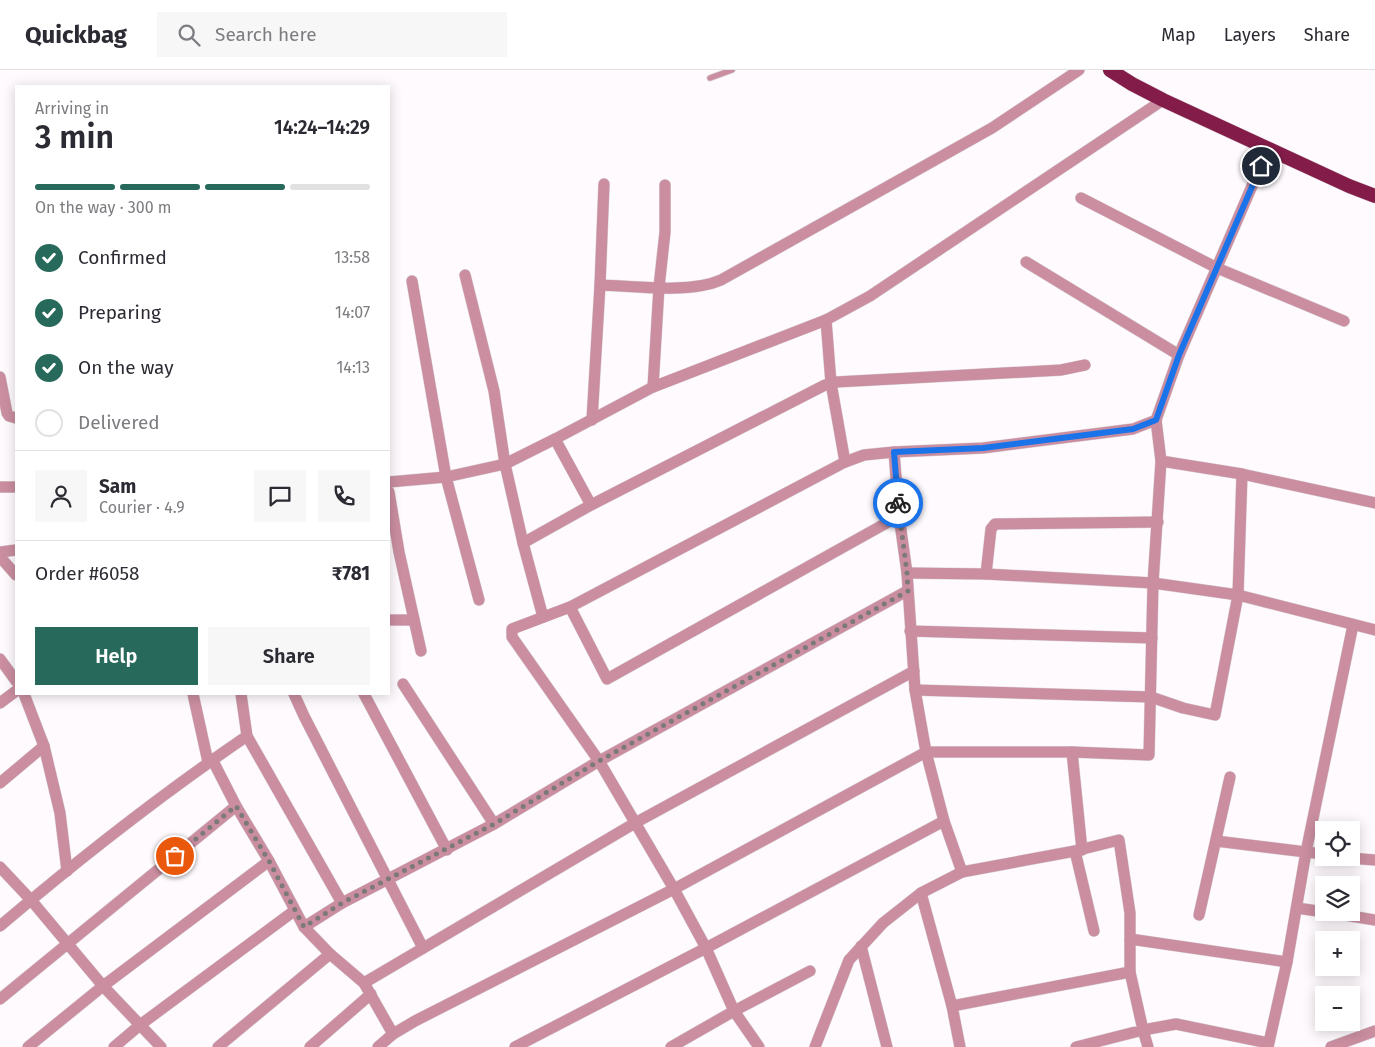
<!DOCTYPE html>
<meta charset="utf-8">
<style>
:root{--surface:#fff;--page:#f7f7f7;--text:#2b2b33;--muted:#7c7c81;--line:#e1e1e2;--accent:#276a5b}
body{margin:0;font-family:"Fira Sans",sans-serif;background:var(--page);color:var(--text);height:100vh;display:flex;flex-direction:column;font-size:19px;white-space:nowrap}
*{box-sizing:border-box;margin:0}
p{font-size:16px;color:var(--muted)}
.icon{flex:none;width:28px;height:28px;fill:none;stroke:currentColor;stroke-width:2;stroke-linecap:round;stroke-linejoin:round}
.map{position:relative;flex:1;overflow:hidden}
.drawer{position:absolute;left:15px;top:15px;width:375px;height:610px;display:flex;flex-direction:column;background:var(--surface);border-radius:0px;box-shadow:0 2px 12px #0003}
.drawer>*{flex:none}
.buttons{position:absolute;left:1315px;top:751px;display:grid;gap:10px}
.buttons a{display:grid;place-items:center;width:45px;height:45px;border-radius:0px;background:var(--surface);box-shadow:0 2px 12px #0003;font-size:25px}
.pin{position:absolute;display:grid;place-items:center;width:42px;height:42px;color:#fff;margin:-21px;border:2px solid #fff;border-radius:50%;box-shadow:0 1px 5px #0007}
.courier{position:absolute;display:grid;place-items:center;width:50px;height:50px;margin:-25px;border:4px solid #1a73e8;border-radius:50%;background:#fff;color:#222;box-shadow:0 1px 6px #0007}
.head em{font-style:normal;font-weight:600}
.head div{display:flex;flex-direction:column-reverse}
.head{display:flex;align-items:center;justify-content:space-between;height:85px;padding:0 20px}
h1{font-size:32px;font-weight:600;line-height:38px}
.bar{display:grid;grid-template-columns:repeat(4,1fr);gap:8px 5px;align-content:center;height:60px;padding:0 20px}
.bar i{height:6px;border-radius:4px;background:var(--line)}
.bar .selected{background:var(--accent)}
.bar p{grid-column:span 4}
.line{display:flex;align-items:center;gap:12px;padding:0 20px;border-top:1px solid var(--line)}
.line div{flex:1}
.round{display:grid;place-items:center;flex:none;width:52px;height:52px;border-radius:0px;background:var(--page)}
ol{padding:0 20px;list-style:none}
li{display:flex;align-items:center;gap:15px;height:55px}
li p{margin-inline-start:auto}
li .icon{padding:5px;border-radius:50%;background:var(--accent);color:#fff;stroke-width:4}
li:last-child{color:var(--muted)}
li i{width:28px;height:28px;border:2px solid var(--line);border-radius:50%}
.cta{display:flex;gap:10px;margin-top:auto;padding:10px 20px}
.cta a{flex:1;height:58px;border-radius:0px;background:var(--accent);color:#fff;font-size:20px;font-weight:600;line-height:58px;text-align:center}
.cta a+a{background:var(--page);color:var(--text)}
header{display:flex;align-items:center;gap:30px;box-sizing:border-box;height:70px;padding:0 25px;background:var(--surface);border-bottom:1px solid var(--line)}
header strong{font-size:24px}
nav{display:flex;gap:28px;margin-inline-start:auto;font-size:18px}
.search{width:350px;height:45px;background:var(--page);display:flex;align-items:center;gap:12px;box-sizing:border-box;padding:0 18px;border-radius:0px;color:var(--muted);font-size:19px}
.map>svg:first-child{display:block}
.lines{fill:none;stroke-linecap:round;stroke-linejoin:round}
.service-casing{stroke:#dbd6da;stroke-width:7}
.minor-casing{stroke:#dbd6da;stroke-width:12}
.trunk-casing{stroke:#dbd6da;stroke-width:15}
.service{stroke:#ca8ea0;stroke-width:5.5}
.minor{stroke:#ca8ea0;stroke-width:11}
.trunk{stroke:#841c4a;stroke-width:14}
.done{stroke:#7c797b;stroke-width:5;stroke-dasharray:0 9}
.route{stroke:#1a73e8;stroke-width:6}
</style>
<header>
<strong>Quickbag</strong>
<div class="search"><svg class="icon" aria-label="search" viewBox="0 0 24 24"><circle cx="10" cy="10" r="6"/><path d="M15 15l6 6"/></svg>Search here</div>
<nav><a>Map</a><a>Layers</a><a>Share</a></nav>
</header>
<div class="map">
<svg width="1375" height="977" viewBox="0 0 1375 977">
<rect width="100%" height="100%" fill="#fffafe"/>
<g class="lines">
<g class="service-casing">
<polyline id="service" points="710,8 732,0"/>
</g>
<g class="minor-casing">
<g id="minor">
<polyline points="1081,128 1217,198 1344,251"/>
<polyline points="1026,192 1179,285"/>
<polyline points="465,205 494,321 505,394 523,473 543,547"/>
<polyline points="412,211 446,407 479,530"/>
<path d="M600 215C634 216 689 224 721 210L992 58 1079 0"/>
<polyline points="826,250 831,313 845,392"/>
<polyline points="0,307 7,343 9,346 16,348"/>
<polyline points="653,317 659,217 665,162 665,115"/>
<polyline points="592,350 600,215 604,114"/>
<polyline points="555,369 591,435"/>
<polyline points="1161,391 1242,404 1375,433"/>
<polyline points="389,412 446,407 505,394 555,369 653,317 826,250 870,226 1163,30"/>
<polyline points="0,417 16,417"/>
<polyline points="389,422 399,482 421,581"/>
<polyline points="899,446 907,503 915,620 926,682 944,751 962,802"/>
<polyline points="523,473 591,435 825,315 836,312 1061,300 1085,295"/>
<polyline points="0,482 16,480"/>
<polyline points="0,487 16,505"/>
<polyline points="907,503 986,504 1153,513 1161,391 1156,350"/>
<polyline points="986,504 991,459 995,454 1158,452"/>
<polyline points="570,537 607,609 899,446 894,382"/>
<polyline points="389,550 414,550"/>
<polyline points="910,561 1152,568"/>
<polyline points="0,589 16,611"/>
<polyline points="403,614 494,754"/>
<polyline points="915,620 1151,627 1183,638 1215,645 1238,525 1242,404"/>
<polyline points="24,624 44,676 60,743 67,801"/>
<polyline points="193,624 208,692"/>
<polyline points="241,624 247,666 342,833 494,754 599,691 907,521"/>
<polyline points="294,624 304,646 423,878"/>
<polyline points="364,624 447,780"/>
<polyline points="0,633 16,621"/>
<polyline points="1072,682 1082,780"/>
<polyline points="212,689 236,736 269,791 304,857 330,884 364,913 393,964"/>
<polyline points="0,713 44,676"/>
<polyline points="1216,771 1306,782 1287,892 1268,977"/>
<polyline points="1075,781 1094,861"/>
<polyline points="1324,784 1306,782 1353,555"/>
<polyline points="1350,788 1375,790"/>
<polyline points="0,797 31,830 103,916 161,977"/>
<polyline points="921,823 952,936 960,977"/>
<polyline points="1297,838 1324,842"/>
<polyline points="1327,842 1375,850"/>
<polyline points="1199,845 1230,707"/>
<path d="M0 856C79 789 162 724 247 666"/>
<polyline points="304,857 342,833"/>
<polyline points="1130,869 1287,892"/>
<polyline points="861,876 887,977"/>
<polyline points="364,913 635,753 914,601"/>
<polyline points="0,929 236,736"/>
<polyline points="952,936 1130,902"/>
<polyline points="28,977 103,916 269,791"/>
<polyline points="114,977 140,955 294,841"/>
<polyline points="218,977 330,884"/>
<polyline points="310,977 371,924"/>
<polyline points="378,977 393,964 415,951 674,819 926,682 1072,682 1149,685 1153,513 1238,525 1375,560"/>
<polyline points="515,977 706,878 944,751"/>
<polyline points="671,977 734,941 810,901"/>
<polyline points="759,977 734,941 706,878 674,819 599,691 512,567 512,559 570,537 845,392 864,385 894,382 983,378 1133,359 1156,350 1179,285 1268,79"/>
<polyline points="815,977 849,890 883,853 921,823 962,802 1075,781 1119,770 1130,843 1130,902 1143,960 1076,977"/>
<polyline points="1148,977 1143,960 1176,954 1268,973"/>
<polyline points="1331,977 1375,961"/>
</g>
</g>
<g class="trunk-casing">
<polyline id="trunk" points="1110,0 1132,14 1163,30 1349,116 1375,126"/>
</g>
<use href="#service" class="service"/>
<use href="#minor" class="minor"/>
<use href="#trunk" class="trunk"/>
</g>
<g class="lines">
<polyline class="done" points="175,786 236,736 269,791 304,857 342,833 494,754 599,691 908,521 907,503 898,433"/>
<polyline class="route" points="898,433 894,382 983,378 1133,359 1156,350 1179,285 1261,96"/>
</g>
</svg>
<div class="buttons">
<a><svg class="icon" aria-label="locate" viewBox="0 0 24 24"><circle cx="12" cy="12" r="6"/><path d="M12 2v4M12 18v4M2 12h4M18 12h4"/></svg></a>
<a><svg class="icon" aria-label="layers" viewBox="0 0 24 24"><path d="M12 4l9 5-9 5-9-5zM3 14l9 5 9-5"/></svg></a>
<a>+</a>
<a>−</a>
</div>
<div class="pin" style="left:175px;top:786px;background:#ea580c"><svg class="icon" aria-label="bag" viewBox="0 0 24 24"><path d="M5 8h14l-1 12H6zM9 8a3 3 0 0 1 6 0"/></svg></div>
<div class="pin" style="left:1261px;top:96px;background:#1f2937"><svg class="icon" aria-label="home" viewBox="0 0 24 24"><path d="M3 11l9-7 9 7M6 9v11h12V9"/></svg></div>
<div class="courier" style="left:898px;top:433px"><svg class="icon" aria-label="bike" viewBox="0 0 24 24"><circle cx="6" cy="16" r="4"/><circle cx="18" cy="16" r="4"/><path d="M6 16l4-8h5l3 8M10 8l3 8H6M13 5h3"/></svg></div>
<section class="drawer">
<div class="head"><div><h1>3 min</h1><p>Arriving in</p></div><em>14:24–14:29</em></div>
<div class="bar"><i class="selected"></i><i class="selected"></i><i class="selected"></i><i></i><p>On the way · 300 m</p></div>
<ol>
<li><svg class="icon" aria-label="check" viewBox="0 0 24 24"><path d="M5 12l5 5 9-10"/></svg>Confirmed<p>13:58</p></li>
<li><svg class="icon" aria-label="check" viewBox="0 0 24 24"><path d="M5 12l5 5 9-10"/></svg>Preparing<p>14:07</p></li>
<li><svg class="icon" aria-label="check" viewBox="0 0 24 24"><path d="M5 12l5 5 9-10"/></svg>On the way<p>14:13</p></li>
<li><i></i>Delivered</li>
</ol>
<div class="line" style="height:90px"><a class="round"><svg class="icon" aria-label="person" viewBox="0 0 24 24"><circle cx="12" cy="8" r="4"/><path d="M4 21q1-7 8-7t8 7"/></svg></a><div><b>Sam</b><p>Courier · 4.9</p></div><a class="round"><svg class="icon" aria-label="chat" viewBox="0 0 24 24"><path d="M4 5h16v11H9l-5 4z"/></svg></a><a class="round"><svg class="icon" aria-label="phone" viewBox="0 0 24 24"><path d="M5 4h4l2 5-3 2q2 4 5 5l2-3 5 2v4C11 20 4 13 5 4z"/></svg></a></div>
<div class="line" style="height:65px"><div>Order #6058</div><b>₹781</b></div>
<div class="cta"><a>Help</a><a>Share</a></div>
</section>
</div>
